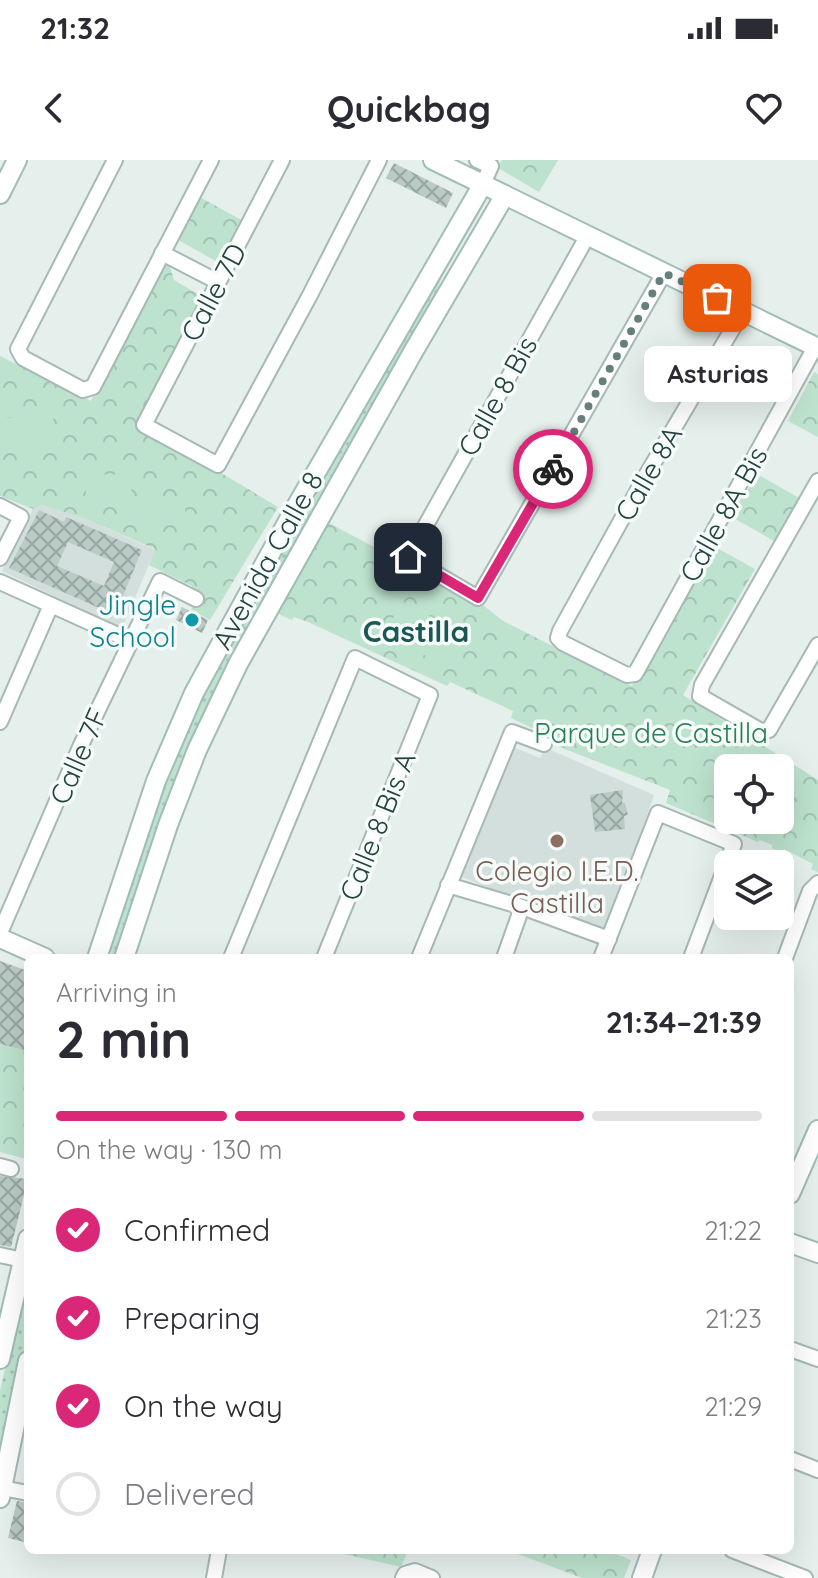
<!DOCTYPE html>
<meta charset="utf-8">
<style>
:root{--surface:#fff;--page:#f2f2f3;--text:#2b2b33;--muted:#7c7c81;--line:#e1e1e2;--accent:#db2777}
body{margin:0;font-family:Quicksand,sans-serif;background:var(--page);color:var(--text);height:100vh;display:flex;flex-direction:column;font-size:30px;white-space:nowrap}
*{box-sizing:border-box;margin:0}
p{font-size:26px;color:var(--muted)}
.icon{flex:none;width:44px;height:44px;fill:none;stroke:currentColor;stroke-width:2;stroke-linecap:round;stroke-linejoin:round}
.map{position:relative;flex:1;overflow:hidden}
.panel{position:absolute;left:24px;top:794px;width:770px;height:600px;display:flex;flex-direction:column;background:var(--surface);border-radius:12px;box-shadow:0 8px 32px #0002}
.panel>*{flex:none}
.buttons{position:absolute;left:714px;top:594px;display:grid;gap:16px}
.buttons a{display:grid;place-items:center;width:80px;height:80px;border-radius:12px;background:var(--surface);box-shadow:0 8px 32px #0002;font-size:40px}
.pin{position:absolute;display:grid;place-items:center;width:68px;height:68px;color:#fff;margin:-34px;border-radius:16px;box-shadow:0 4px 12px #0006}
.courier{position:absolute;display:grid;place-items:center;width:80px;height:80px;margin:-40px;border:6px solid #db2777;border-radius:50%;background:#fff;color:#222;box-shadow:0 2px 10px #0007}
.bubble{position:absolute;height:56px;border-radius:12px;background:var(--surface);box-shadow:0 8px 32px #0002;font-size:26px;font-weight:700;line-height:56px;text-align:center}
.summary em{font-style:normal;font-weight:700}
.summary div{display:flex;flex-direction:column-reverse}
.summary{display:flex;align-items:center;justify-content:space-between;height:136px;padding:0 32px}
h1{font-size:52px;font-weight:700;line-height:60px}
.bar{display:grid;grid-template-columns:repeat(4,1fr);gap:12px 8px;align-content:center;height:96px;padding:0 32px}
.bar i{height:10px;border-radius:6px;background:var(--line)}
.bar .on{background:var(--accent)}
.bar p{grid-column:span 4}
ol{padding:0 32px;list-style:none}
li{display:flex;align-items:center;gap:24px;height:88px}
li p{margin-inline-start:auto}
li .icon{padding:8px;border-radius:50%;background:var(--accent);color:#fff;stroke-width:4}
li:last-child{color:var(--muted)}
li i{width:44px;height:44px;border:4px solid var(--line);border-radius:50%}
.status{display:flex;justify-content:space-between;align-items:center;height:56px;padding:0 40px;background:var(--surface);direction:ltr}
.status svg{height:22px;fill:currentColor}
header{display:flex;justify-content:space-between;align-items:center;height:104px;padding:0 32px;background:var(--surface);font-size:36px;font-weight:700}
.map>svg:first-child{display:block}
.built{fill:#d3dfdc}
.grass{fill:url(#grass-dots)}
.forest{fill:url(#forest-crowns);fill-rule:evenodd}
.pitch{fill:#bde2cd}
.building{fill:url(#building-cross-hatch);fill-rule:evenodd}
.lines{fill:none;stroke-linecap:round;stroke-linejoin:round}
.street-casing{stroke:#a7b8b5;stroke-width:18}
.secondary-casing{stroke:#a2bcb8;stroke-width:22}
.street{stroke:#fff;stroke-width:14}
.secondary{stroke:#fff;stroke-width:18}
.done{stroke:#667f7c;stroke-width:8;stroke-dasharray:0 14.4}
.route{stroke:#db2777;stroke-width:10}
.culture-dot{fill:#0f9aa8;stroke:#f6fbf9;stroke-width:3}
.education-dot{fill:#8d6e63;stroke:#f6fbf9;stroke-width:3}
.labels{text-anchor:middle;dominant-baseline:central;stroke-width:7;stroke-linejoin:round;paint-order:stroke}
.street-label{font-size:28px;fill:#224340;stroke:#f6fbf9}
.culture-label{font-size:28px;fill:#0d838f;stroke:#f6fbf9;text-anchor:end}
.park-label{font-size:28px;fill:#287e57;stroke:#f6fbf9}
.education-label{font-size:28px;fill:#785e54;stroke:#f6fbf9}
.neighbourhood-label{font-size:30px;font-weight:bold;fill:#1c5853;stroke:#f6fbf9}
</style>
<div class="status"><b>21:32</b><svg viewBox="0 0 49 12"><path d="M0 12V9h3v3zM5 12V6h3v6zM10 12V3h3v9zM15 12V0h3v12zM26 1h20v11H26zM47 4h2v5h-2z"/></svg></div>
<header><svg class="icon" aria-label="back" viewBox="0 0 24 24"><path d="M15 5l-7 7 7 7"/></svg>Quickbag<svg class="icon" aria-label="heart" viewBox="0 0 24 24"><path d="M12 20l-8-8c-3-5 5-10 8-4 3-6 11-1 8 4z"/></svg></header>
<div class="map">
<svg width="818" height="1418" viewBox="0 0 818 1418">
<defs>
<pattern id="grass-dots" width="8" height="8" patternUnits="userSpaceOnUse" patternTransform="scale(2)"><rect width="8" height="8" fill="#bde2cd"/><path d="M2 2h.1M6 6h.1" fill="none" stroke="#a2c3b1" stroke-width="1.8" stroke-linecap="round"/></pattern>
<pattern id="forest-crowns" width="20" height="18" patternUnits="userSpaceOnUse" patternTransform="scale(2)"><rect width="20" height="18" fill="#bde2cd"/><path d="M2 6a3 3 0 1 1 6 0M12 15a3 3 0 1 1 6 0" fill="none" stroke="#a2c3b1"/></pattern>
<pattern id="building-cross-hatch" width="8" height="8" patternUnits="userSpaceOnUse" patternTransform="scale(2)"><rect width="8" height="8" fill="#bacbc6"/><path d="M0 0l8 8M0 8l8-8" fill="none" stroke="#97a6a2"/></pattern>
</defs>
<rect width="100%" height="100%" fill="#e5efec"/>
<g class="built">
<polygon points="43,345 88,360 155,390 122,469 2,411 33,349"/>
<polygon points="513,587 540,598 546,588 654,635 606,775 462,717"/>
</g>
<g class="grass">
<polygon points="484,38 484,45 442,117 424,163 249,472 118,797 112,797 111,790 157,637 229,478"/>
<polygon points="28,1107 28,1174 0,1307 0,1231"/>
</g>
<g class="forest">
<polygon points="502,0 558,0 539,32 498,8"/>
<polygon points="196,35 245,62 221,104 173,77"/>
<polygon points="165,101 170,107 174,120 203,137 139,264 278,347 210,460 191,450 197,437 192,426 149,405 155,389 88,360 43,345 33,349 0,336 0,196 18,205 24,204 91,241"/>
<polygon points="814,212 818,214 818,277 788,261"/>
<polygon points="757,314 799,338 774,381 732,357"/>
<path d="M325 361 397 399 400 395 479 442 503 461 632 526 710 393 713 394 717 388 755 409 683 535 818 620V712L811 709 813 704 784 689 781 692 772 688V685L760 680 758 682 666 643 670 630 547 582 549 576 511 558 513 551 450 522 447 526 308 462 294 457 292 460 274 452ZM728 608H780V660H728Z"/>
<polygon points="0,884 28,891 26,999 0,992"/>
<polygon points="327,1390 408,1390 401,1407"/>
<polygon points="507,1390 605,1390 631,1400 624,1418 582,1418"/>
</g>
<g class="pitch">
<polygon points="53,254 55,282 4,286 2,258"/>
<polygon points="130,314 132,337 86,339 85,315"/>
<polygon points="185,337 185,365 138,366 138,338"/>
<polygon points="401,441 458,470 442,504 385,475"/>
</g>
<g class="building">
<polygon points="394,3 453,33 446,48 386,18"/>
<path d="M39 350 64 362 66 357 142 390 115 455 9 408ZM68 382 114 402 104 426 57 406Z"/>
<polygon points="182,447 208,460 202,473 176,460"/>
<polygon points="623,630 622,643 625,643 628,655 624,656 625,669 595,672 590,635"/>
<polygon points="0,801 28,811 28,891 0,884"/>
<polygon points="0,1016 28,1019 11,1087 0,1085"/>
<polygon points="17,1341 28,1343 28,1383 8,1378"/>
</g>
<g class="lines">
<g class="street-casing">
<g id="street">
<polyline points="115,0 18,189 23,198 83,230 93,227 211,0"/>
<polyline points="282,0 144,265 218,305 310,135 379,0"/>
<polyline points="477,0 491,6 483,24"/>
<polyline points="588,75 408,397 478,438 664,113"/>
<polyline points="162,93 218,122"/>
<polyline points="743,151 644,319 560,471 558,478 563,483 627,515 635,514 639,507 815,187"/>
<polyline points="818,321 702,525 700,536 761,571 769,570 818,485"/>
<polyline points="0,346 21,357 0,398"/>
<polyline points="0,422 131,481"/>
<polyline points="0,562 51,445"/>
<polyline points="448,725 522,747 609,779"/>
<polyline points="0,773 81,585 160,421 196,439"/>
<polyline points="231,798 355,498 430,535 324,798"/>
<polyline points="419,798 512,572 544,584"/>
<polyline points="504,798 522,747"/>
<polyline points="601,798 658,653 734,684 691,798"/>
<polyline points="785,798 810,731 818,723"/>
<polyline points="0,1006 11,1009"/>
<polyline points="0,1095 23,1100"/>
<polyline points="790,1189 818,1199"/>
<polyline points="790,1299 818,1310"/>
<polyline points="2,1328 28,1333"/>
<polyline points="732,1390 805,1418"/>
<polyline points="214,1418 219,1390"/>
<polyline points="403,1418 405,1414 415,1411 432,1418"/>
</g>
</g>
<g class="secondary-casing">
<g id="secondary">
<polyline points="433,0 818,188"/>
<polyline points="0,34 17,0"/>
<polyline points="0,778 45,798"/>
<polyline points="97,798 156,621 194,533 293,352 483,24"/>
<polyline points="124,798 168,665 197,590 238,504 413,192 505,35"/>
<polyline points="790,1034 818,970"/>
<polyline points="790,1083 818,1093"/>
<polyline points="0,1199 28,1079"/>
<polyline points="0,1338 28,1201"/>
<polyline points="642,1418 652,1390"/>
</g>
</g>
<use href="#street" class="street"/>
<use href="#secondary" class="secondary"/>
</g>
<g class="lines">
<polyline class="done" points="553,309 664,113 717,138"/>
<polyline class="route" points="408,397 478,438 553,309"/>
</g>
<circle class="culture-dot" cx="192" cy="460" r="8"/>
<circle class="education-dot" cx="557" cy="681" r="8"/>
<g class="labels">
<g class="street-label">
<text transform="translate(213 132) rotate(-62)">Calle 7D</text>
<text transform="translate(497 236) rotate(-61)">Calle 8 Bis</text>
<text transform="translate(648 313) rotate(-60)">Calle 8A</text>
<text transform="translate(723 354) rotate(-61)">Calle 8A Bis</text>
<text transform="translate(267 400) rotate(-61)">Avenida Calle 8</text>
<text transform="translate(78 596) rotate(-66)">Calle 7F</text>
<text transform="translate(377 666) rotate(-68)">Calle 8 Bis A</text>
</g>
<g class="culture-label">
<text x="176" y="444">Jingle<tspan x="176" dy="32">School</tspan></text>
</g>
<g class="park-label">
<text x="651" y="572">Parque de Castilla</text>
</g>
<g class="education-label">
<text x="557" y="710">Colegio I.E.D.<tspan x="557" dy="32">Castilla</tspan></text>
</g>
<g class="neighbourhood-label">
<text x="416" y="471">Castilla</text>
</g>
</g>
</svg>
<div class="buttons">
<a><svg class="icon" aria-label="locate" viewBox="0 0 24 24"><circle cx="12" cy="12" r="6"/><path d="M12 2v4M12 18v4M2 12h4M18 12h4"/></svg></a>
<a><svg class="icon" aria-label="layers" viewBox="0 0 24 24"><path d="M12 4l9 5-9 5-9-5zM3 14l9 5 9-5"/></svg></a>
</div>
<div class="pin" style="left:717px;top:138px;background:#ea580c"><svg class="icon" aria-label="bag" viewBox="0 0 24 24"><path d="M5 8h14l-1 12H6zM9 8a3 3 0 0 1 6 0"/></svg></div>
<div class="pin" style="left:408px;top:397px;background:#1f2937"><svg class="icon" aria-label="home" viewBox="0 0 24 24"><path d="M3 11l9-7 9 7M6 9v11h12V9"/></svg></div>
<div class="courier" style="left:553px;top:309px"><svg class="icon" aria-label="bike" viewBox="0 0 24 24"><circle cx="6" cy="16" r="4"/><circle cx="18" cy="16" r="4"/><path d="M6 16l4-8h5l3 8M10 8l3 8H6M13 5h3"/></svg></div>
<div class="bubble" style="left:644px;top:186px;width:148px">Asturias</div>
<section class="panel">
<div class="summary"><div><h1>2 min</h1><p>Arriving in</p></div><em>21:34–21:39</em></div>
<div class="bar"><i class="on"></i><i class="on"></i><i class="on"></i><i></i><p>On the way · 130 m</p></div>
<ol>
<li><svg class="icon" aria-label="check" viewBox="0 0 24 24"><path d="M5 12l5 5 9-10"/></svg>Confirmed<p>21:22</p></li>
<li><svg class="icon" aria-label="check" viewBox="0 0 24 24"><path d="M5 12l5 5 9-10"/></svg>Preparing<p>21:23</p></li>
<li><svg class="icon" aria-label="check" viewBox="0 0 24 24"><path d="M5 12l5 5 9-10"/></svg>On the way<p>21:29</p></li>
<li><i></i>Delivered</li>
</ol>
</section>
</div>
